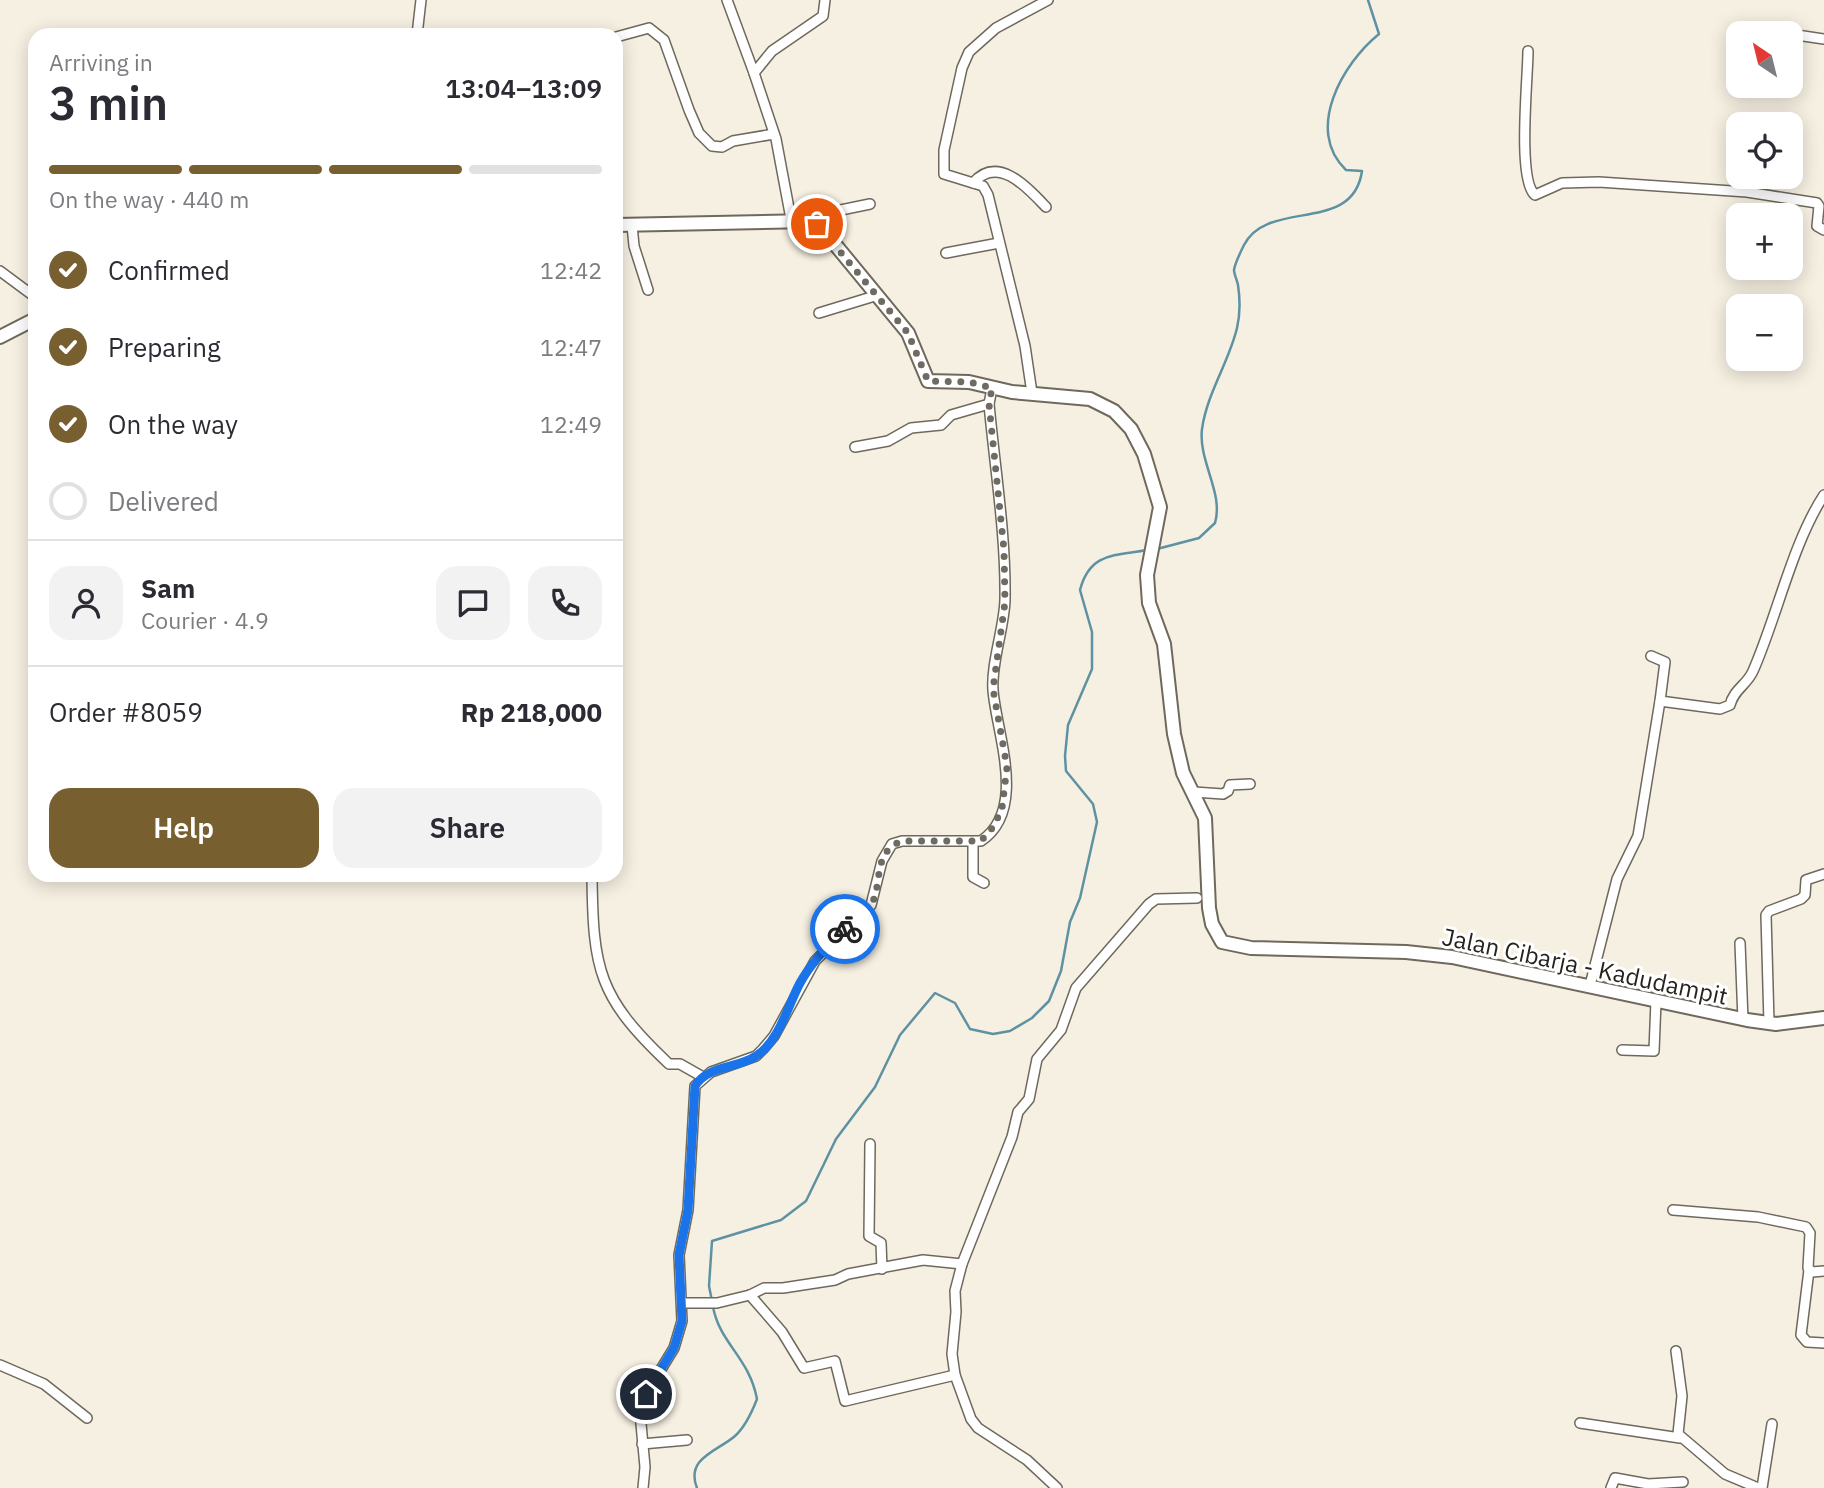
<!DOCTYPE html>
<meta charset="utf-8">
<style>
:root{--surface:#fff;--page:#f2f2f3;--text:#2b2b33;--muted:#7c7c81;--line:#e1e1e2;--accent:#785f30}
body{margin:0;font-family:"IBM Plex Sans",sans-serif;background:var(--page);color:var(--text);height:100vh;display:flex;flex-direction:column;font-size:26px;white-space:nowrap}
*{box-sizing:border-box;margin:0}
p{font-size:23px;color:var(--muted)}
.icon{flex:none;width:38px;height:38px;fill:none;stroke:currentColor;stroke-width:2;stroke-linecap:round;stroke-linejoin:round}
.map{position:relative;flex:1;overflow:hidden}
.side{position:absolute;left:28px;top:28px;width:595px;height:854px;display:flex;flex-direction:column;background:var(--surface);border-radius:21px;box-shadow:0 4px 18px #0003}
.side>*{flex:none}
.needle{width:46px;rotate:325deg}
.fabs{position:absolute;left:1726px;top:21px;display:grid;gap:14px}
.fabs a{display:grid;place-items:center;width:77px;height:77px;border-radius:14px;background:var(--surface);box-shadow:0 4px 18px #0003;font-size:35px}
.pin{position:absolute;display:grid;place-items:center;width:60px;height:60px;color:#fff;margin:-30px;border:4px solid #fff;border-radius:50%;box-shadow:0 2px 7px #0007}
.courier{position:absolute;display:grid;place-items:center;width:70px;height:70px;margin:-35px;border:5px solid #1a73e8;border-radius:50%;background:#fff;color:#222;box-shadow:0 2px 9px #0007}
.head em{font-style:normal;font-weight:600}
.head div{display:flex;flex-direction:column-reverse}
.head{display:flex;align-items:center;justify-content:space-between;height:119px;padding:0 21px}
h1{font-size:46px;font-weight:600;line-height:52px}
.bar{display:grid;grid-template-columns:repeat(4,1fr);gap:10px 7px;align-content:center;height:84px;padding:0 21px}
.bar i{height:9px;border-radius:5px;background:var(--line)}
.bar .selected{background:var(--accent)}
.bar p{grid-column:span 4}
.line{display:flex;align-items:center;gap:18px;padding:0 21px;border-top:2px solid var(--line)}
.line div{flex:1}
.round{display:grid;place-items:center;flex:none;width:74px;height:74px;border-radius:21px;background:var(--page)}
ol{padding:0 21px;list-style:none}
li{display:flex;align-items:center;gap:21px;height:77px}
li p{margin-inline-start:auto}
li .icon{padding:7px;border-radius:50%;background:var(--accent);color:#fff;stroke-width:4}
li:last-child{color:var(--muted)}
li i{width:38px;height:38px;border:4px solid var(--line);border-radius:50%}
.primary-button{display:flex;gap:14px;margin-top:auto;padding:14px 21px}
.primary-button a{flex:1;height:80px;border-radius:21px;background:var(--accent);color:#fff;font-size:28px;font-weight:600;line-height:80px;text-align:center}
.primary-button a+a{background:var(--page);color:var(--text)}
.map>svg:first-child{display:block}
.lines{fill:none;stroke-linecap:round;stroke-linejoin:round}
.stream{stroke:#5e92a2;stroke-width:2.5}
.street-casing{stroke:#6e695c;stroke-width:12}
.secondary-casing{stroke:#6e695c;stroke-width:16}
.street{stroke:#fff;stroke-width:9}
.secondary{stroke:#fff;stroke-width:12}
.done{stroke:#6f6b63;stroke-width:7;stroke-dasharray:0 12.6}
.route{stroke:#1a73e8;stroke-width:9}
.labels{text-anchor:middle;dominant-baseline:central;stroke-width:6;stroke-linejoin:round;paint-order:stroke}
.street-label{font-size:24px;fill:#26231e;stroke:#fff}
</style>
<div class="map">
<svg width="1824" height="1488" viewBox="0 0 1824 1488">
<rect width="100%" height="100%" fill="#f6f0e2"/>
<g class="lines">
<g class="stream">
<path d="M1157 549 1199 538 1215 523C1224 493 1198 461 1202 429 1207 393 1229 362 1237 328 1240 315 1240 298 1238 285 1237 280 1234 274 1234 270 1235 263 1241 251 1244 245 1268 198 1353 235 1362 171L1346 170C1304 130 1343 63 1379 34L1368 0"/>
<path d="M712 1301 709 1286 712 1241 781 1220 806 1201 836 1139 875 1087 900 1035 935 993 955 1003 970 1029 993 1034 1010 1031 1032 1018 1049 1001 1061 971 1070 922 1080 898 1097 822 1093 804 1066 771 1065 756 1068 725 1092 669V632L1080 590C1090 552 1115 556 1147 550"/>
<path d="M697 1488C685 1458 718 1451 735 1436 746 1426 752 1412 757 1399 749 1357 720 1344 713 1307"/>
</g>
<g class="street-casing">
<g id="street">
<polyline points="727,0 754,73"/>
<polyline points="1766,31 1783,33"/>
<polyline points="1790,34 1824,39"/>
<polyline points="417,35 421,0"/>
<polyline points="616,37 649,28 664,40 689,110 699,133 712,146 722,147 733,141 774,134"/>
<path d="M1528 51C1528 78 1517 180 1535 195L1562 183 1599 182 1747 192 1817 203 1819 206 1817 226 1824 230"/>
<path d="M973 183C998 154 1028 188 1046 207"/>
<polyline points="791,219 776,139 754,73 772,51 823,16 825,0"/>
<polyline points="814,223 836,211 870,204"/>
<polyline points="632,225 634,246 648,290"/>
<polyline points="946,253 999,243"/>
<polyline points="0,271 35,297"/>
<polyline points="819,313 878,295"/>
<polyline points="1032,393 1025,346 988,195 983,186 944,174 944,150 962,68 969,52 996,28 1048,0"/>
<polyline points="855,447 888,441 911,428 941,425 951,415 989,404"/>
<polyline points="1651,656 1665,662 1660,701"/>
<polyline points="1194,792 1223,794 1228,791 1230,785 1250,784"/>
<polyline points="973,842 973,877 984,883"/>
<path d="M592 875C593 970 598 997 669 1064H680L703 1077"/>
<polyline points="1740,943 1743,1020"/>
<path d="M1590 985 1617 879 1638 836 1660 701 1720 709 1730 705C1734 689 1747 685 1753 671 1777 617 1792 544 1824 495"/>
<polyline points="1769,1023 1766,915 1769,911 1801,899 1805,895 1806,880 1824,874"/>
<polyline points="1622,1050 1654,1051 1656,1001"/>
<polyline points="870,1144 869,1236 881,1243 882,1269"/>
<polyline points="1673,1210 1758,1217 1806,1227 1810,1233 1808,1268 1812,1272 1824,1271"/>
<polyline points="1809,1270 1801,1335 1807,1342 1824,1343"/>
<polyline points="750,1295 782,1332 804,1368 835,1361 845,1401 955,1375"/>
<polyline points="683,1303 717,1303 750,1295 764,1288 783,1288 835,1280 848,1274 923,1260 962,1264"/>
<polyline points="1676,1351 1682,1396 1678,1434 1725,1474 1758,1488"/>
<polyline points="0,1365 44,1384 87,1418"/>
<polyline points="1580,1423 1680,1438"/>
<polyline points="642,1444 687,1440"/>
<path d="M643 1488 645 1467 640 1413 652 1384 674 1348 682 1321 679 1255 688 1210 695 1086 711 1072 756 1056 763 1049 774 1036 815 961 871 905 882 861 892 844 902 841H981C1028 810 996 732 993 690 991 663 1004 629 1005 600 1006 535 995 469 989 404L992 388"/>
<polyline points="1057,1488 1027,1460 978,1428 971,1419 955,1375 952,1354 956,1312 955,1291 962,1264 1012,1137 1018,1112 1029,1099 1037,1059 1061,1030 1076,988 1149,904 1156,899 1197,898"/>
<polyline points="1611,1488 1615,1478 1648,1484 1683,1482"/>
<polyline points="1762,1488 1772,1424"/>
</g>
</g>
<g class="secondary-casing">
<g id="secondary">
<polyline points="616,225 810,221 824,231 908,333 928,381 969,382 1012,392 1090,399 1114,411 1131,429 1144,454 1160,507 1147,575 1149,603 1164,644 1174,734 1183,773 1205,818 1209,908 1212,924 1222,942 1251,948 1406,952 1452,957 1747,1020 1776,1024 1824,1018"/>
<polyline points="0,337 35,319"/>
</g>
</g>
<use href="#street" class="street"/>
<use href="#secondary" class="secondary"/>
</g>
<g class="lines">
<path class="done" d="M817 224 908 333 928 381 969 382 992 388 989 404 1004 550 1005 602 993 689 1007 767 1002 808 994 826 981 841H902C871 852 884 885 870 907 864 916 853 922 845 929"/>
<path class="route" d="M646 1394 674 1348 682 1321 679 1255 688 1210 695 1086C708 1065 737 1069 756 1056 779 1042 788 1005 800 983 811 963 828 945 845 929"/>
</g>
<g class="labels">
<g class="street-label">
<text transform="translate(1585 966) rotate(12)">Jalan Cibarja - Kadudampit</text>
</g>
</g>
</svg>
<div class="fabs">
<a><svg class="needle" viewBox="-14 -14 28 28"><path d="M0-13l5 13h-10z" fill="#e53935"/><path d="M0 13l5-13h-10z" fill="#7c7c81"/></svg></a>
<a><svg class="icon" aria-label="locate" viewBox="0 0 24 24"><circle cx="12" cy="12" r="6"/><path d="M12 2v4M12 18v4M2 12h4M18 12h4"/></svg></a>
<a>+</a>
<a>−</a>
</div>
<div class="pin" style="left:817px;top:224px;background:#ea580c"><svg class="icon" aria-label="bag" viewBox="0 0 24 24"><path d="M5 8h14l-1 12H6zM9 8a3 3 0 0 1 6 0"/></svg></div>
<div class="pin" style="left:646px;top:1394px;background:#1f2937"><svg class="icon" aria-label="home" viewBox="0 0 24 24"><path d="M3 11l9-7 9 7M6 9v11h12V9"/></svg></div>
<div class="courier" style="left:845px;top:929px"><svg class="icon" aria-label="bike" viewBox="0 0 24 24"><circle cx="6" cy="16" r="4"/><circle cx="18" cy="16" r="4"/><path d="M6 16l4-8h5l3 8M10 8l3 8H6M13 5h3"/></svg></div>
<section class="side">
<div class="head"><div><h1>3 min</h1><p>Arriving in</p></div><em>13:04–13:09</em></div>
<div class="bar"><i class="selected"></i><i class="selected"></i><i class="selected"></i><i></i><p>On the way · 440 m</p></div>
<ol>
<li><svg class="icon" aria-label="check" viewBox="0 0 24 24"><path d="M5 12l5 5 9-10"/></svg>Confirmed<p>12:42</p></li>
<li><svg class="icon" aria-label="check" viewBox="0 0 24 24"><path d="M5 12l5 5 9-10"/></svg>Preparing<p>12:47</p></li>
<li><svg class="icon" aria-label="check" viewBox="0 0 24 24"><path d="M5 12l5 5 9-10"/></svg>On the way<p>12:49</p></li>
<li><i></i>Delivered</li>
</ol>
<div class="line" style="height:126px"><a class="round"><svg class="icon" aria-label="person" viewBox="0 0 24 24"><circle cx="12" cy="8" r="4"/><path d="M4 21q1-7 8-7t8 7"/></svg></a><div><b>Sam</b><p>Courier · 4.9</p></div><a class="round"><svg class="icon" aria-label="chat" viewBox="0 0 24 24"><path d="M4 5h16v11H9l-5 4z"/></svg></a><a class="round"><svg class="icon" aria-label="phone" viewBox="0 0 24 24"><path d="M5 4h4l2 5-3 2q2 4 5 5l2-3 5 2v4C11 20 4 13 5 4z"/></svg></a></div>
<div class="line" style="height:91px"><div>Order #8059</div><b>Rp 218,000</b></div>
<div class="primary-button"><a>Help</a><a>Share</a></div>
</section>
</div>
